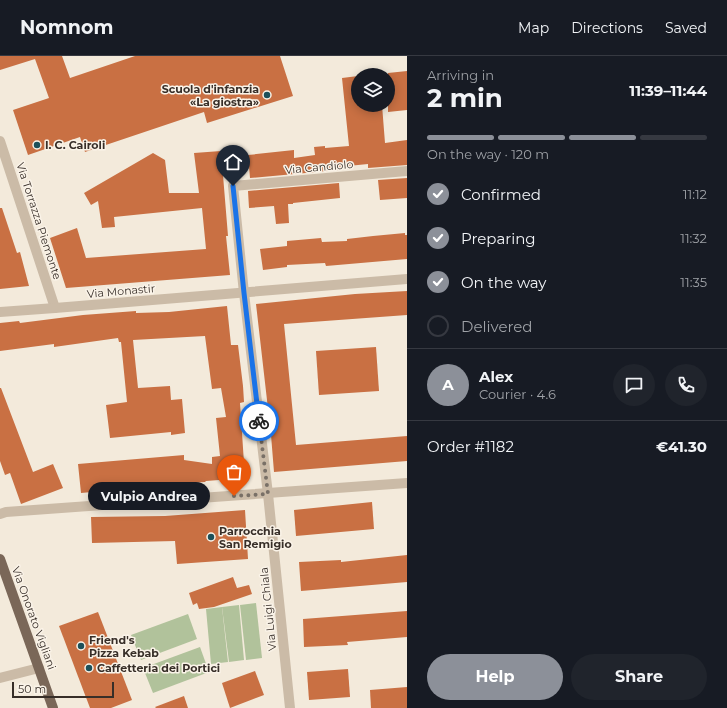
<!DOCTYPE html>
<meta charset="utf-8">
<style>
:root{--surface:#171b24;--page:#20242c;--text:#f1f3f6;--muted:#9ea1a6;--line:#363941;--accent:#8c9099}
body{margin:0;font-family:Montserrat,sans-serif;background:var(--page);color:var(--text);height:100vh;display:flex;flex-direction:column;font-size:15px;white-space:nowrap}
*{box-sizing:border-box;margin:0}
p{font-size:13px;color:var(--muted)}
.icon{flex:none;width:22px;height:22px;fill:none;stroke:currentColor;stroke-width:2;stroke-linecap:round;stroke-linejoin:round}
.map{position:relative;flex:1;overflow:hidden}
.drawer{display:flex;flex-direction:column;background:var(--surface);width:320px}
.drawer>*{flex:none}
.buttons{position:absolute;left:351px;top:12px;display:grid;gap:8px}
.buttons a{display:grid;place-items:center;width:44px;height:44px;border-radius:50%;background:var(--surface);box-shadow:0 2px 10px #0003;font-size:20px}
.scale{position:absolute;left:12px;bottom:10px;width:102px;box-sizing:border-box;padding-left:4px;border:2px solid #372e28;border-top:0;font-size:11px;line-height:14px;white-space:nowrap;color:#372e28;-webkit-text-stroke:3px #faf3e8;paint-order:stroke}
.pin{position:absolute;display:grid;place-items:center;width:34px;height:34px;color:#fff;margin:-41px -17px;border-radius:50% 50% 50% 0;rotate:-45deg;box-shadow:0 0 4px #0007}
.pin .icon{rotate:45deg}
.courier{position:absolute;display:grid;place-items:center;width:40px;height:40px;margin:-20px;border:3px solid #1a73e8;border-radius:50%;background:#fff;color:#222;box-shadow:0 1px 5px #0007}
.bubble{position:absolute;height:28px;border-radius:14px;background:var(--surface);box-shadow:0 2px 10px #0003;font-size:13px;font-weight:700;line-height:28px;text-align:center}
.summary em{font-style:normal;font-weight:700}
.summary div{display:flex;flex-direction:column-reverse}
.summary{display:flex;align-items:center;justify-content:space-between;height:68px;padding:0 20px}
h1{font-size:26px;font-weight:700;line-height:30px}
.bar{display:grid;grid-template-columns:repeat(4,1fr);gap:6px 4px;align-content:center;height:48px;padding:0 20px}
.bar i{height:5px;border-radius:3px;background:var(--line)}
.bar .selected{background:var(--accent)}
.bar p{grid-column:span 4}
.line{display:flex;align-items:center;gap:10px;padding:0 20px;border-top:1px solid var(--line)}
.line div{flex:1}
.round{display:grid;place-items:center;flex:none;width:42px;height:42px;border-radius:21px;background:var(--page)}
ol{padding:0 20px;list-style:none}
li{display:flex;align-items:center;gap:12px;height:44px}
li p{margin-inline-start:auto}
li .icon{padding:4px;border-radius:50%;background:var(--accent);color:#fff;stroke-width:4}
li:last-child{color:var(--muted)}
li i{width:22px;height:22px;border:2px solid var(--line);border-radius:50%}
.action{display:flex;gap:8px;margin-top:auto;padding:8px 20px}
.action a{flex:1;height:46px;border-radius:24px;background:var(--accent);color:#fff;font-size:16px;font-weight:700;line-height:46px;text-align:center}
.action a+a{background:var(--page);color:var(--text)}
header{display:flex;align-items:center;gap:24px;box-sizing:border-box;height:56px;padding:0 20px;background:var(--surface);border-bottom:1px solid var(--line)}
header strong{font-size:19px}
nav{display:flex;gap:22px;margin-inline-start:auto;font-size:14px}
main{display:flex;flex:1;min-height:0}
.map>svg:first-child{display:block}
.green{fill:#b1c29b}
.building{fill:#c97043}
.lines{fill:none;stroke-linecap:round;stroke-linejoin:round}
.minor{stroke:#cbbba7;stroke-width:10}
.major{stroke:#7a6758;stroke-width:10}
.done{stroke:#797067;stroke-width:4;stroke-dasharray:0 7.2}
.route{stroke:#1a73e8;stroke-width:5}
.poi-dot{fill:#1c505a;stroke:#faf3e8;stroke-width:1.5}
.labels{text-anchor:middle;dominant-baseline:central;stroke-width:3;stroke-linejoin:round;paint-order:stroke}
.poi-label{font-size:11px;font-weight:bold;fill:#372e28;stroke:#faf3e8;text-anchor:start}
.street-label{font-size:11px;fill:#372e28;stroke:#faf3e8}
</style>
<header>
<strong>Nomnom</strong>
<nav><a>Map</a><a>Directions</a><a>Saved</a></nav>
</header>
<main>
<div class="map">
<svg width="407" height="652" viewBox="0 0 407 652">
<rect width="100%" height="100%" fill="#f3eadb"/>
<g class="green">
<polygon points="256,547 262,602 246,604 240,549"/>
<polygon points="239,549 244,604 229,606 222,551"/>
<polygon points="222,551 228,606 211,608 206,553"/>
<polygon points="188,558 197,583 141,604 131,579"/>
<polygon points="200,591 209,616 153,637 143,612"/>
</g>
<g class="building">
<polygon points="0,0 62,0 70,22 135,0 280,0 293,40 207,67 204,56 85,96 80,81 28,99 13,54 49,42 35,3 0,14"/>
<polygon points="407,15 407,54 388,56 388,17"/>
<polygon points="358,20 358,49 382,49 385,87 407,84 407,109 368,112 368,108 338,111 338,114 250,122 248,99 294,94 294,102 315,99 314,91 325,90 325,92 349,90 342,22"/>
<polygon points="221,95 228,180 226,180 230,219 66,232 50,182 77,172 86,202 206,193 202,152 114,161 115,171 102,172 98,145 91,149 84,137 153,97 165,104 169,137 199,137 194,97"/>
<polygon points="407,122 407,142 380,144 378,124"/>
<polygon points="339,127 340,142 293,147 293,148 288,148 289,167 276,168 274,150 249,152 248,135"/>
<polygon points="0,152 2,152 17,197 20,196 29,230 0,233"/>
<polygon points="405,177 405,179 407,179 407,203 326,210 325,207 287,209 287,211 263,214 260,193 287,190 287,185 321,182 322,186 347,185 347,183 373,180"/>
<polygon points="407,235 407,259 284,268 296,389 407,380 407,405 274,416 271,379 256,248 355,238"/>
<polygon points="227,250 231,289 238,289 243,330 244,346 240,347 245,422 206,425 205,426 188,427 81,437 78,408 184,399 184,404 212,408 212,401 220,400 216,362 226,361 221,332 212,333 205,280 133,284 138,332 170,330 171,344 182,343 185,377 171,379 171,376 110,382 106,349 127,346 121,286 119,286 118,282 54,291 54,288 0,295 0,267 19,265 20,267 83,259 136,255 136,257 169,256"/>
<polygon points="376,291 379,335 319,339 316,295"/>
<polygon points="0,332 1,332 33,416 53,408 63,432 21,448 10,417 5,419 0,405"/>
<polygon points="372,446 374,473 296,480 294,454"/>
<polygon points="245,454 248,503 177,508 175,485 92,487 91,461 165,460"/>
<polygon points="407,499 407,526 301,535 299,506 341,504 341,506"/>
<polygon points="233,521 237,532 249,529 252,538 214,551 199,553 197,547 193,549 189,537"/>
<polygon points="407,555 407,581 347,586 348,589 304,591 303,563"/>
<polygon points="98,556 132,644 111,652 90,652 59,570"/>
<polygon points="348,613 350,641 309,644 307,616"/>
<polygon points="255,615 264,639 230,652 222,627"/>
<polygon points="407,631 407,652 371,652 370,634"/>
<polygon points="184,640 188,652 156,652 155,651"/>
</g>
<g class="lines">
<g class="minor">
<polyline points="0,85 55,252"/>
<polyline points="0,256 55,252 407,223"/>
<polyline points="0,458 6,456 407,427"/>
<polyline points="0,622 39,612"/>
<polyline points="290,652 268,438 244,237 233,130 407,115"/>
</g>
<polyline class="major" points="0,503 53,652"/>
</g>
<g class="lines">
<polyline class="done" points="234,440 268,438 259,365"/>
<polyline class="route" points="233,130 244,237 259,365"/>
</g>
<g class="poi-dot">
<circle cx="267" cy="39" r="4"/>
<circle cx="37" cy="89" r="4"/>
<circle cx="211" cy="481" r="4"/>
<circle cx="81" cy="590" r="4"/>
<circle cx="89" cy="612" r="4"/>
</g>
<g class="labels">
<g class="poi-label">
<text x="259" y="33" text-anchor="end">Scuola d'infanzia<tspan x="259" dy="13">«La giostra»</tspan></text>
<text x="45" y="89">I. C. Cairoli</text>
<text x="219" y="475">Parrocchia<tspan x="219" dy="13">San Remigio</tspan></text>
<text x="89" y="584">Friend's<tspan x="89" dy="13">Pizza Kebab</tspan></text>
<text x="97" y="612">Caffetteria dei Portici</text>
</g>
<g class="street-label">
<text transform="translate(319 111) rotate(-5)">Via Candiolo</text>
<text transform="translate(39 165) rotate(72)">Via Torrazza Piemonte</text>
<text transform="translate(121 235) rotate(-5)">Via Monastir</text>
<text transform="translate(268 553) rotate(-96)">Via Luigi Chiala</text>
<text transform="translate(34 562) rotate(70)">Via Onorato Vigliani</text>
</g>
</g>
</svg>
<div class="buttons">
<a><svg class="icon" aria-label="layers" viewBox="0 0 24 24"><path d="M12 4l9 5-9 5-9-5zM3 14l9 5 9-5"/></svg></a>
</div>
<div class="scale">50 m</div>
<div class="pin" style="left:234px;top:440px;background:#ea580c"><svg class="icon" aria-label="bag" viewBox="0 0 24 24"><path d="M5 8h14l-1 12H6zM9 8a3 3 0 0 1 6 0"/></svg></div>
<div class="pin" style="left:233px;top:130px;background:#1f2937"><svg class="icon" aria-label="home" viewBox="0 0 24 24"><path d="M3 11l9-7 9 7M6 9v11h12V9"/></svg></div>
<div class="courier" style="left:259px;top:365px"><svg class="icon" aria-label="bike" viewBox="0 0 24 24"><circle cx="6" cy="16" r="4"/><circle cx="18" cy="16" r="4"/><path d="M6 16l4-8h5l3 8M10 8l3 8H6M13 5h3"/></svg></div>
<div class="bubble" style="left:88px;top:426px;width:122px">Vulpio Andrea</div>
</div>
<section class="drawer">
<div class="summary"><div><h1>2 min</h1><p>Arriving in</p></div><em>11:39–11:44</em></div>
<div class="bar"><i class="selected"></i><i class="selected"></i><i class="selected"></i><i></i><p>On the way · 120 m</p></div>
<ol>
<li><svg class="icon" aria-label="check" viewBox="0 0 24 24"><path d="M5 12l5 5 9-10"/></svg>Confirmed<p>11:12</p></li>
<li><svg class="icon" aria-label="check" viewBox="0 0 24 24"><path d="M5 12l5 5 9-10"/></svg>Preparing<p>11:32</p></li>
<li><svg class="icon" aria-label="check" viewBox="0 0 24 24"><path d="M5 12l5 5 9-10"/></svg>On the way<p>11:35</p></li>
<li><i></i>Delivered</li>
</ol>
<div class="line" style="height:72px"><b class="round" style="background:var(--accent);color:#fff">A</b><div><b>Alex</b><p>Courier · 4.6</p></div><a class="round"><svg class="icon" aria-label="chat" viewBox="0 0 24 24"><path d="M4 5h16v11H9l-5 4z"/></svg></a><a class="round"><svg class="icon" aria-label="phone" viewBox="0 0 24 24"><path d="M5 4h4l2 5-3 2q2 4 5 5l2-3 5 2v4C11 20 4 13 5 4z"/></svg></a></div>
<div class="line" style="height:52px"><div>Order #1182</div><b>€41.30</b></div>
<div class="action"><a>Help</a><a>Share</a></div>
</section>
</main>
